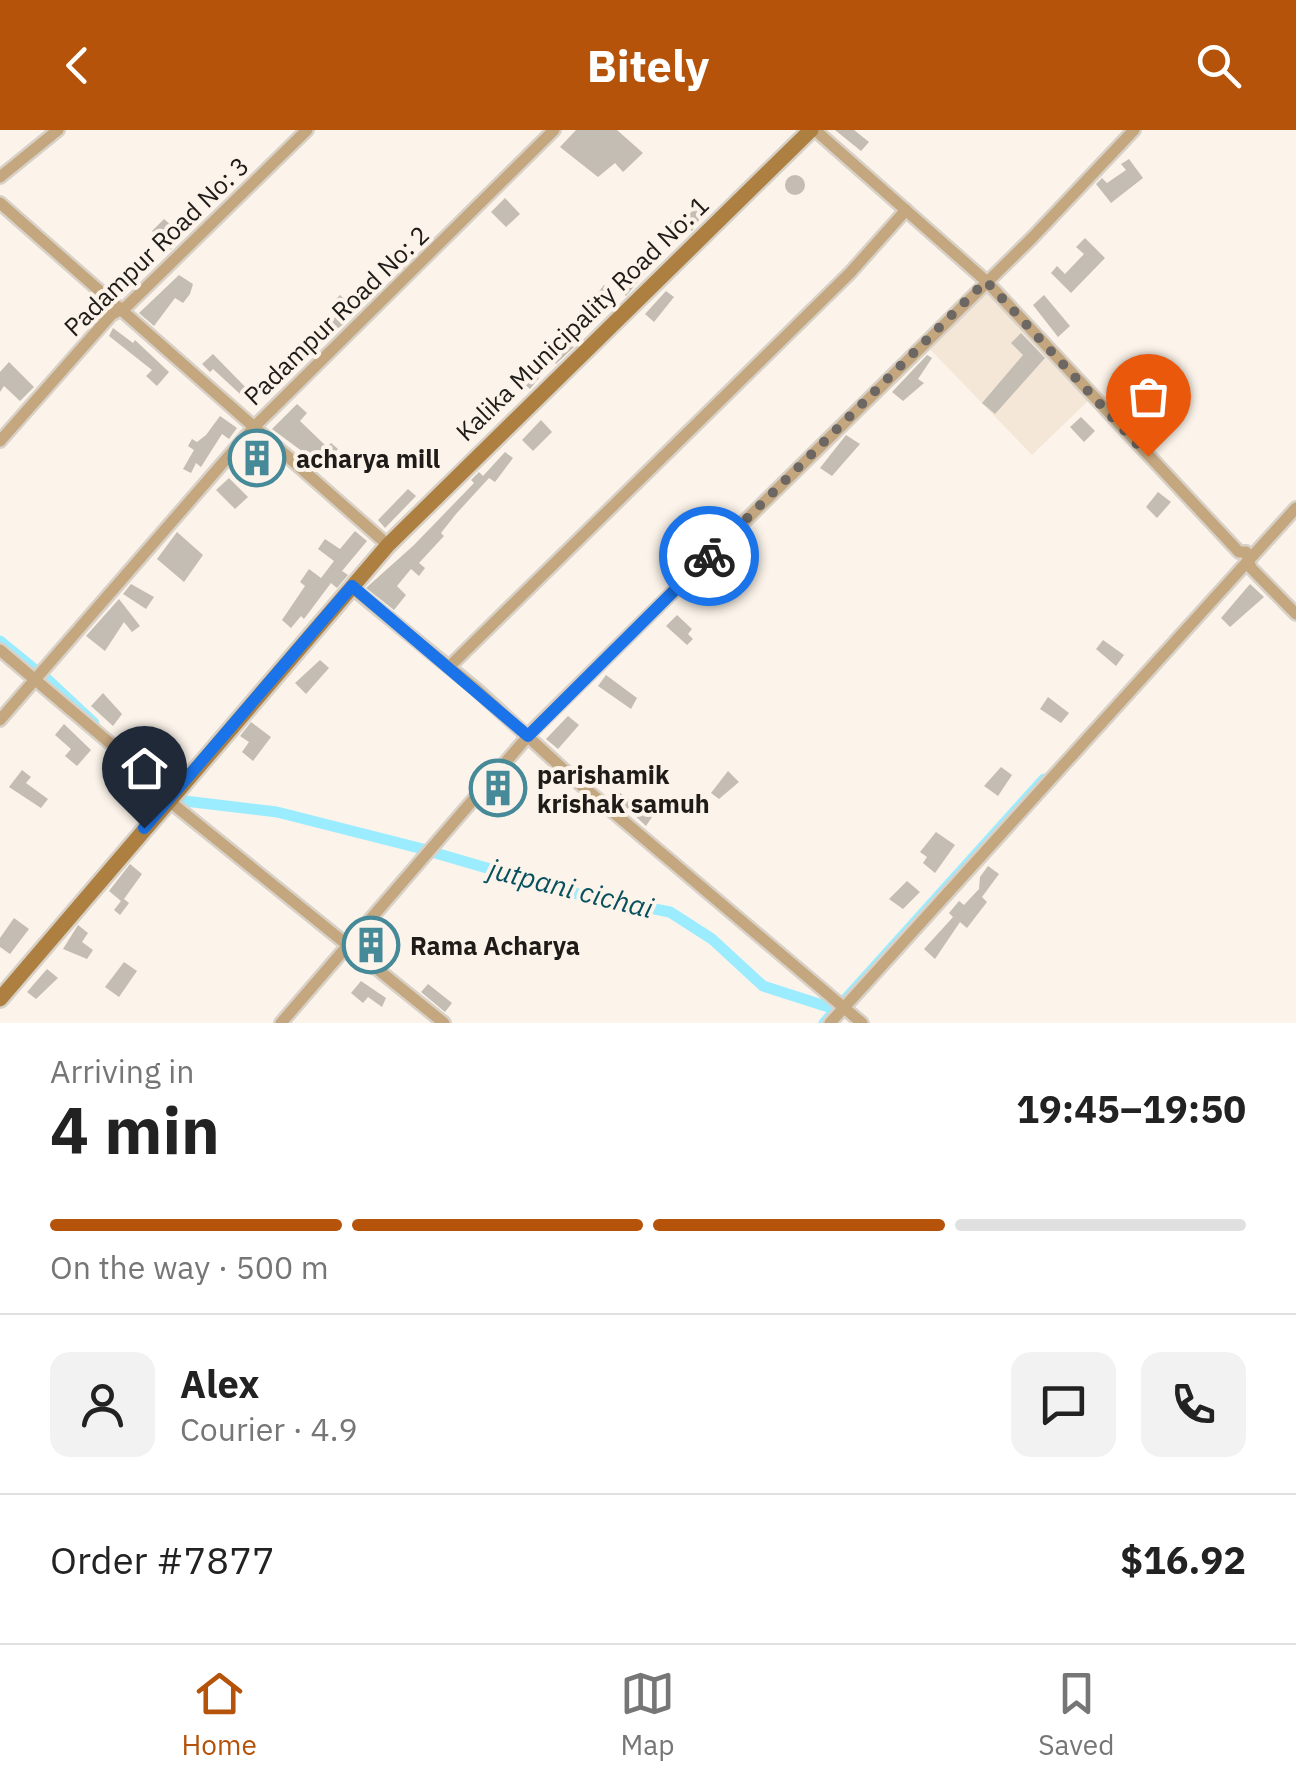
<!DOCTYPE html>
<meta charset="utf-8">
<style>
:root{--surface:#fff;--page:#f2f2f2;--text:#222;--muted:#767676;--line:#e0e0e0;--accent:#b45309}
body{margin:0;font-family:"IBM Plex Sans",sans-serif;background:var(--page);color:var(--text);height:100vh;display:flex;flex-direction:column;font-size:38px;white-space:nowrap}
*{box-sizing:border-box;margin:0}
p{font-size:32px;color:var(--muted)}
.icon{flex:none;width:55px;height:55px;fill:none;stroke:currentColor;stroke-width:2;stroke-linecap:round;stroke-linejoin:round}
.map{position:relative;height:893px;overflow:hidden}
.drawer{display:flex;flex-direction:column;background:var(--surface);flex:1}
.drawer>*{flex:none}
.pin{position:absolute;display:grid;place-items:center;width:85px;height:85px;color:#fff;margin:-102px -42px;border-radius:50% 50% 50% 0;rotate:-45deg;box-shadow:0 0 10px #0007}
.pin .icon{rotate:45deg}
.courier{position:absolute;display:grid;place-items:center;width:100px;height:100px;margin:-50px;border:8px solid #1a73e8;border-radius:50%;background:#fff;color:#222;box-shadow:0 2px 12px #0007}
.headline em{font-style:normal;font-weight:700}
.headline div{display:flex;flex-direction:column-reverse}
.headline{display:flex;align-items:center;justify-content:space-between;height:170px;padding:0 50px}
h1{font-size:65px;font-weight:700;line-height:75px}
.bar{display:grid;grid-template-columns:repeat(4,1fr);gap:15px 10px;align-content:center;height:120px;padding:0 50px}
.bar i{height:12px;border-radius:8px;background:var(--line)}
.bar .active{background:var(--accent)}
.bar p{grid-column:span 4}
.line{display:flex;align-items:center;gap:25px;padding:0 50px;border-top:2px solid var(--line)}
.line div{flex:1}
.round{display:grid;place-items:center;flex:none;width:105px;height:105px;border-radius:20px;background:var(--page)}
header{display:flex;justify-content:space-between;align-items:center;height:130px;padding:0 50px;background:var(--accent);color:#fff;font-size:45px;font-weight:700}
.tab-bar{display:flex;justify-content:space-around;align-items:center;height:140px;border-top:2px solid var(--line);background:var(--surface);font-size:28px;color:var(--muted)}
.tab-bar a{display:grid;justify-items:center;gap:5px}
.tab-bar .active{color:var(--accent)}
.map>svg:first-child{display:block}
.built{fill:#f4e7d7}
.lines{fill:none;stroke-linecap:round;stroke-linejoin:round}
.canal{stroke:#9becff;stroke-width:11}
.building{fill:#c4bdb3}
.street-casing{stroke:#d8d1c8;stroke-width:16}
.secondary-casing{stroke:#d8d1c8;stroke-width:20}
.street{stroke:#c5a77f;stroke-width:11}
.secondary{stroke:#ad8041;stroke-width:15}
.done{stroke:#6c6762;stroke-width:10;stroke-dasharray:0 18}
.route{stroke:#1a73e8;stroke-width:12}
.labels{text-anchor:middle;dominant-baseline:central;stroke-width:8;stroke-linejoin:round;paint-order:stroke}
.street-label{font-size:25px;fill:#1e1b18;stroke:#fcf4ea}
.poi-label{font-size:25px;font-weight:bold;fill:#1e1b18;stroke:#fcf4ea;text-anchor:start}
.water-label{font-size:28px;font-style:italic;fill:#07515e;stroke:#fcf4ea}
</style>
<header><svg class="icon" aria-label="back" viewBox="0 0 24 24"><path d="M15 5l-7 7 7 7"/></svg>Bitely<svg class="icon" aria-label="search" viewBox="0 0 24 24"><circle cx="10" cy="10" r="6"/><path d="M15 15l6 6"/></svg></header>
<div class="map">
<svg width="1296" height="893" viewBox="0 0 1296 893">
<rect width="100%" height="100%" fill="#fcf4ea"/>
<polygon class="built" points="986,151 1089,270 1032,325 923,212"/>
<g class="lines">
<g class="canal">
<polyline points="0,511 33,538"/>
<polyline points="46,548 94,593"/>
<polyline points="149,641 185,671 277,682 423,719"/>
<polyline points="432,722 573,763 670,782 712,809 763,856 844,882"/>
<polyline points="824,893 1044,649"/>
</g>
</g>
<g class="building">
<polygon points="576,0 617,0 643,23 623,42 615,33 598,47 560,17"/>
<polygon points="835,0 854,0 869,12 861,21"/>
<polygon points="1129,29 1143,48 1111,73 1096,54 1102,48 1107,53 1126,40 1121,34"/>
<circle cx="795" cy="55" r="10"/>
<polygon points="505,68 520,84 506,97 491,82"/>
<polygon points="694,79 702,85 692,101 688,99 681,107 675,102 669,110 661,103 672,90 679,96"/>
<polygon points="182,84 192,92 171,120 152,101 164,89 172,96"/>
<polygon points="1085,108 1105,128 1071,163 1051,143 1057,136 1065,144 1084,124 1076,117"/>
<polygon points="635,131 648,140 626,166 617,159"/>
<polygon points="179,145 193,154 190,164 183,173 175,168 154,196 139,183"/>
<polygon points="604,155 616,164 601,187 592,179 603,168 597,164"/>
<polygon points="666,161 674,167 654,192 645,184"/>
<polygon points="340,165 351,176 342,186 348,191 337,199 331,191 337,185 328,177"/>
<polygon points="1044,165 1070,196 1058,207 1033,175"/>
<polygon points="113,198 133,213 135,210 169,242 157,256 146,246 152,240 109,206"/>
<polygon points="1021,203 1045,228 995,284 982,273 1023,225 1011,213"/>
<polygon points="561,211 574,217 556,234 553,231 530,259 521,251"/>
<polygon points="213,224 257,269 252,275 213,239 210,242 202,234"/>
<polygon points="927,225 932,228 918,249 924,253 903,271 892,262"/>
<polygon points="9,232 34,257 20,271 4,256 0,262 0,242"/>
<polygon points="297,274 307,283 300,291 327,317 331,313 338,319 322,336 272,299"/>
<polygon points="220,286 237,298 229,309 222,304 201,337 196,333 191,343 183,339 194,320 188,316 192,309 197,312 206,305"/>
<polygon points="1081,287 1095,301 1084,312 1070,297"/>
<polygon points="541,290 552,302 533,321 522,310"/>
<polygon points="846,305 860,314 832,346 820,338"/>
<polygon points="256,314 270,326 257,342 243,331"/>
<polygon points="505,322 513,328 495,352 489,348 456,384 441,403 444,406 419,433 425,438 419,446 411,439 397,456 406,465 394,480 366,458 414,415 474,353 471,350 479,342 483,346"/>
<polygon points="229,348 248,367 235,379 216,360"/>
<polygon points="408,359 416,366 385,398 378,390"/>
<polygon points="1158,362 1171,372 1157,388 1146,377"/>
<polygon points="355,401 367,411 342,441 348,445 337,458 331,453 304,489 301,486 291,498 282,490 305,456 300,452 309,439 321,448 334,431 318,419 325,409 340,419"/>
<polygon points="177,402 203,425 184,452 157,429"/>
<polygon points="131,454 154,467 146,479 123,464"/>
<polygon points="1250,454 1264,467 1230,497 1221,488"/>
<polygon points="119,469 140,496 132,502 124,492 105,521 86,506"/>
<polygon points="677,485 692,499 688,504 693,509 687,515 666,496"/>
<polygon points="1103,510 1124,525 1116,536 1096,519"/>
<polygon points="320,530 329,538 306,564 295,553"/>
<polygon points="606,545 637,568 631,579 598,556"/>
<polygon points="103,563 122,584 113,596 91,576"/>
<polygon points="1048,567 1069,583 1061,593 1040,579"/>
<polygon points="568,586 579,595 558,619 546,609"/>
<polygon points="251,592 271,607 253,631 242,622 249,612 240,606"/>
<polygon points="64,594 91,620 77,636 65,626 71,619 55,605"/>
<polygon points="153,619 179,636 171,645 146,627"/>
<polygon points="1001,637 1012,645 998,666 984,656"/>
<polygon points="22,640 31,647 26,653 48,669 41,678 9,657"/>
<polygon points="728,641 739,652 719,669 711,663"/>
<polygon points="620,663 652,687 646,696 616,668"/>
<polygon points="936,702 955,715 935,743 923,733 927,727 920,722"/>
<polygon points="130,734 142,744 124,769 129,773 120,785 114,780 121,771 109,761"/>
<polygon points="988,736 999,744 982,767 987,772 967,798 960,792 935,829 924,819 953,787 949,783 959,771 964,775 979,759 980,747"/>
<polygon points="907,751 920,762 903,779 889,769"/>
<polygon points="14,788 29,799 10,824 0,817 0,808"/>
<polygon points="382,790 391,797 374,824 361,814"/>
<polygon points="78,795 88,803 82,812 93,820 87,829 63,819"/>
<polygon points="124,832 137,841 119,867 105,857"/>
<polygon points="47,839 58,848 36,869 27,862"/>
<polygon points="361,851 386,868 382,877 368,867 363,873 351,863"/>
<polygon points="428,854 452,873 445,882 421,862"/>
</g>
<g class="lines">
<g class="street-casing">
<g id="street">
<polyline points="815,0 986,151 1239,422 1246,422 1251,438 1296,484"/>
<polyline points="0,47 58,0"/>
<polyline points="0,73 388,415"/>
<polyline points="0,311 111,185 127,176 307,0"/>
<polyline points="351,457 476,559 574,649 862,893"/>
<polyline points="0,520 150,647 168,670 444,893"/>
<polyline points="449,537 850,143 906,80"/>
<polyline points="0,590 254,297 554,0"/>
<polyline points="281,893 535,598 1032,108 1134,0"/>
<polyline points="830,893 1296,378"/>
</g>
</g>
<g class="secondary-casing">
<polyline id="secondary" points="0,869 388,415 811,0"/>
</g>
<use href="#street" class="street"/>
<use href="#secondary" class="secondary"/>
</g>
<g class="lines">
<polyline class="done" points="709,426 986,151 1148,326"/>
<polyline class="route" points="144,698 352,456 528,606 709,426"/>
</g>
<defs>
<g id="building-ring" transform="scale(2.875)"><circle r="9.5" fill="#fcf4ea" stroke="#468a99" stroke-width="1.5"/><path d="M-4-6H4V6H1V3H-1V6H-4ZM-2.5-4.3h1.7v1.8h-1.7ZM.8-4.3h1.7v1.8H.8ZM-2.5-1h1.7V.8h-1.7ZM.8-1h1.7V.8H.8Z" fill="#468a99"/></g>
</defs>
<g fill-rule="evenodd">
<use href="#building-ring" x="257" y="328"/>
<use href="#building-ring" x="498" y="658"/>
<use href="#building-ring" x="371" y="815"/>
</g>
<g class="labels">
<g class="street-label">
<text transform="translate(156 116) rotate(-44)">Padampur Road No: 3</text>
<text transform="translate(336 185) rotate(-44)">Padampur Road No: 2</text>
<text transform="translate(582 188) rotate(-44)">Kalika Municipality Road No: 1</text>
</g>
<g class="poi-label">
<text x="296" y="328">acharya mill</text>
<text x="537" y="644">parishamik<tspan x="537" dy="29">krishak samuh</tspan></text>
<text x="410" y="815">Rama Acharya</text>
</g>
<g class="water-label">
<text transform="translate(571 758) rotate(14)">jutpani cichai</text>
</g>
</g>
</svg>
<div class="pin" style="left:1148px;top:326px;background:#ea580c"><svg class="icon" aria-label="bag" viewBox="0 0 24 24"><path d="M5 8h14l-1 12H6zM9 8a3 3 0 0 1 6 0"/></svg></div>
<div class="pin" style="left:144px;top:698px;background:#1f2937"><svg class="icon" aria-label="home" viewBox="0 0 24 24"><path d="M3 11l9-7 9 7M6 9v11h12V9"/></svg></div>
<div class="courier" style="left:709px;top:426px"><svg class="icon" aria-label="bike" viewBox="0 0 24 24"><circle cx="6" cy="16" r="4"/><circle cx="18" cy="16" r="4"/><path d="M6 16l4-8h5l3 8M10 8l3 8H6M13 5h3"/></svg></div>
</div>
<section class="drawer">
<div class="headline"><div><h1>4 min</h1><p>Arriving in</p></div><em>19:45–19:50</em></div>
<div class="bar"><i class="active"></i><i class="active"></i><i class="active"></i><i></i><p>On the way · 500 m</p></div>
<div class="line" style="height:180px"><a class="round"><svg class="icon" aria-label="person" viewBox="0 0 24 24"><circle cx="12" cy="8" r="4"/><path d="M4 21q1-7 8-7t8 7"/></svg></a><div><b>Alex</b><p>Courier · 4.9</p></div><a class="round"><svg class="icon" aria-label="chat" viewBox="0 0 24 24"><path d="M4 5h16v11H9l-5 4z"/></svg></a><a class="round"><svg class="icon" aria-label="phone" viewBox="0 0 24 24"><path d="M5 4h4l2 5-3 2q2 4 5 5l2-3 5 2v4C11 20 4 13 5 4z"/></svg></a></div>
<div class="line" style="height:130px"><div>Order #7877</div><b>$16.92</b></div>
</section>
<nav class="tab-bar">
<a class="active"><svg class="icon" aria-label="home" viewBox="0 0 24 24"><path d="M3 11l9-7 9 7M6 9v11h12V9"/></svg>Home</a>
<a><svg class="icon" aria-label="map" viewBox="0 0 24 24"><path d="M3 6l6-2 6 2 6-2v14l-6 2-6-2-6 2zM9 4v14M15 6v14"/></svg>Map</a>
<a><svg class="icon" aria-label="saved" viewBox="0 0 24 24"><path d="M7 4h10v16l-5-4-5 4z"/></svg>Saved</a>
</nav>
